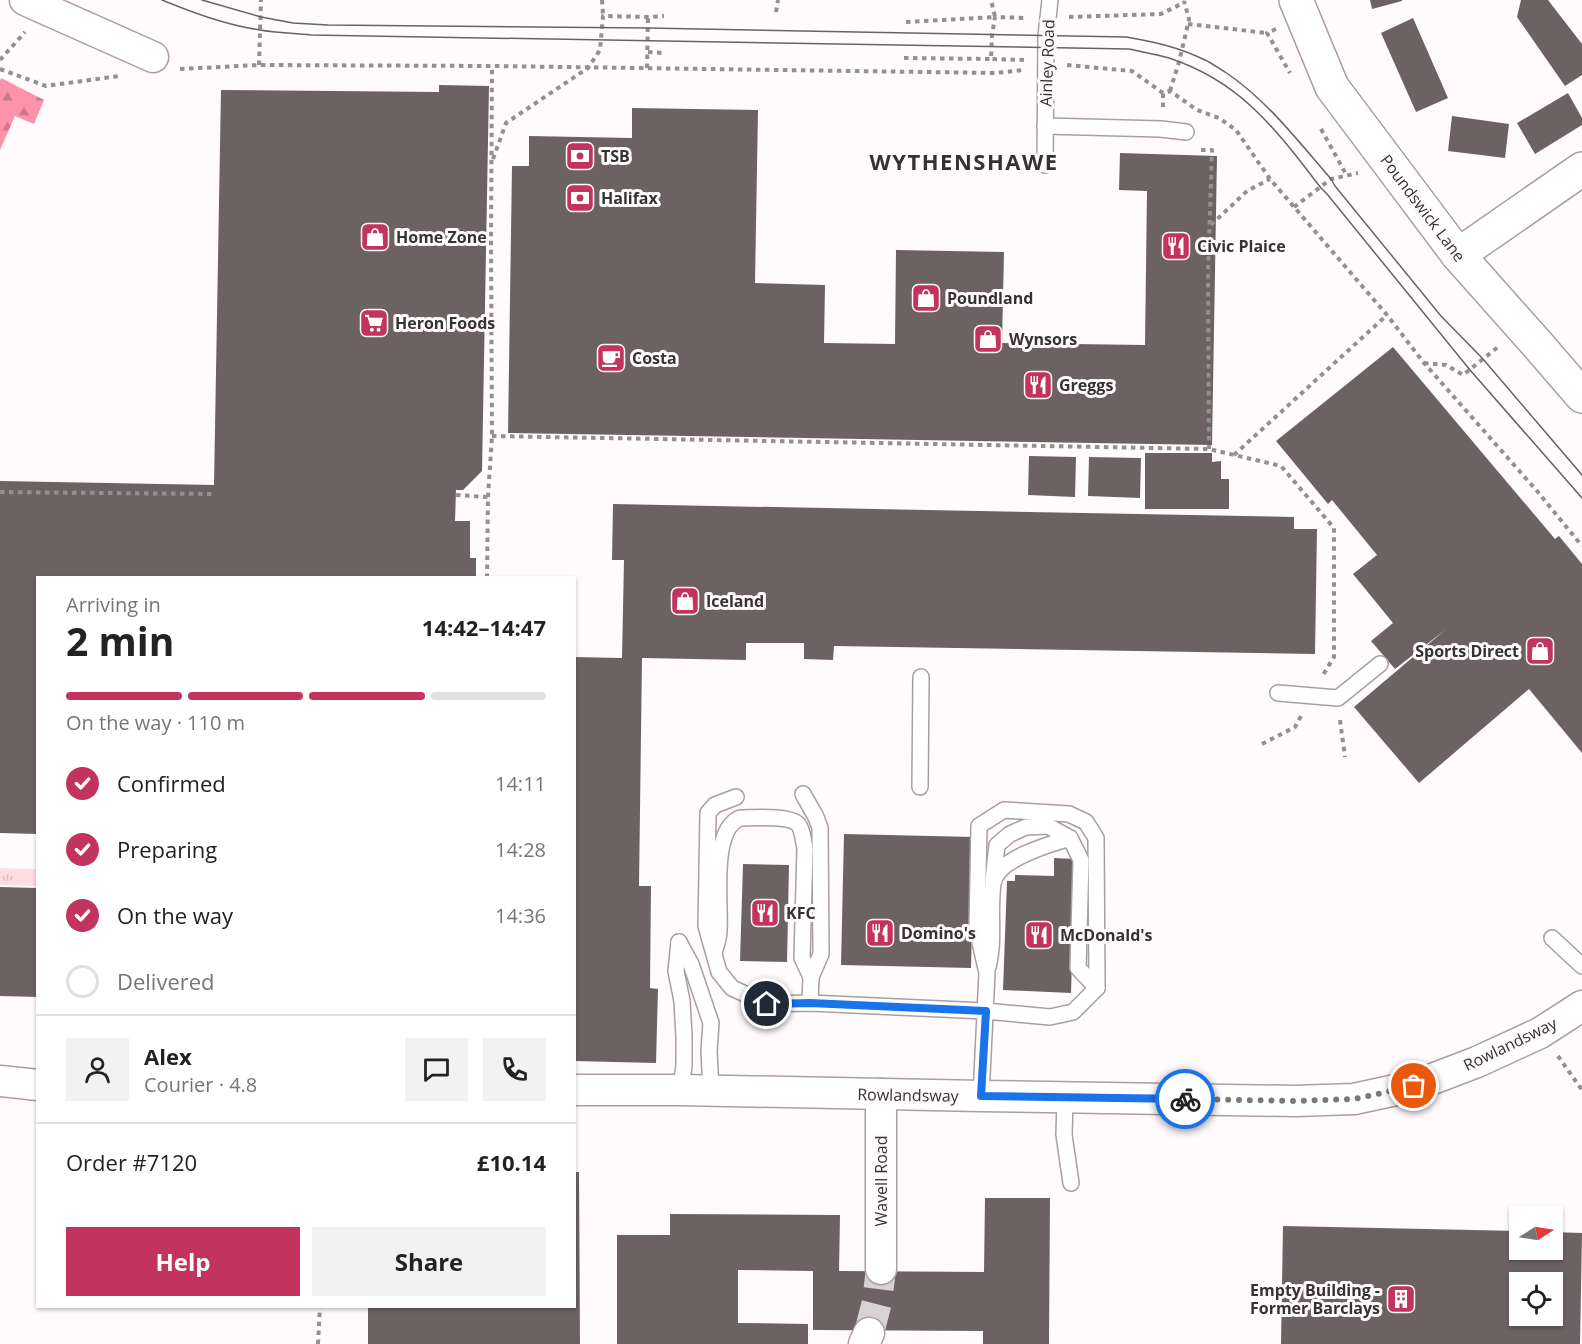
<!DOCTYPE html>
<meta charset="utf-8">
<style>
:root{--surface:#fff;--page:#f2f2f2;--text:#222;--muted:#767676;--line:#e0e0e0;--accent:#c2335e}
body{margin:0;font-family:"Open Sans",sans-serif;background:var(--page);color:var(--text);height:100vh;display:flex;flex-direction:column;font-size:22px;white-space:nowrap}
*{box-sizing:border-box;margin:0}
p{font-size:20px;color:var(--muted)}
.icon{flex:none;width:33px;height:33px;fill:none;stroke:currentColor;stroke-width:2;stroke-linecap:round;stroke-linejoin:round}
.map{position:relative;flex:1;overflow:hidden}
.details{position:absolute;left:36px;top:576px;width:540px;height:732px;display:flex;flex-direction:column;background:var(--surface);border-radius:0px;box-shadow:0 2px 4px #0004}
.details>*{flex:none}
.needle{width:39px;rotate:78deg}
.controls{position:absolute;left:1509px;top:1206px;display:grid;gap:12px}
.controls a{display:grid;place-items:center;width:54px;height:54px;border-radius:0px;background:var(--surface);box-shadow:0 2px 4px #0004;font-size:30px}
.pin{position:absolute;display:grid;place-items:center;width:51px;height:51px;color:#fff;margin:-26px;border:3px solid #fff;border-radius:50%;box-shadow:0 2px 6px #0007}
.courier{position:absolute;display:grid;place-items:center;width:60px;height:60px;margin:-30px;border:4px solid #1a73e8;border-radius:50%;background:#fff;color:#222;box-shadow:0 2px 8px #0007}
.headline em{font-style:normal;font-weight:700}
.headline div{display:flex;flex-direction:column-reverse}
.headline{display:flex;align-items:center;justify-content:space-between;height:102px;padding:0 30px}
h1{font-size:39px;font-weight:700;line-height:45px}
.bar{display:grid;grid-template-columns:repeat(4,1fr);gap:9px 6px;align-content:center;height:72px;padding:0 30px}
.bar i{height:8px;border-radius:4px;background:var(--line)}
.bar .current{background:var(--accent)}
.bar p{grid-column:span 4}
.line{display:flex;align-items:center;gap:15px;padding:0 30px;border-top:2px solid var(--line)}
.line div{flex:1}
.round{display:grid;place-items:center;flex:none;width:63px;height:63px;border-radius:0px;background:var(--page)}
ol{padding:0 30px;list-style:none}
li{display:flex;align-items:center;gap:18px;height:66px}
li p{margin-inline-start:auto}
li .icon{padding:6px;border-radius:50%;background:var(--accent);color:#fff;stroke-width:4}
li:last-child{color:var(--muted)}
li i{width:33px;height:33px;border:3px solid var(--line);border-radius:50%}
.primary-button{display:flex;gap:12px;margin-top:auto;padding:12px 30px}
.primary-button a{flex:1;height:69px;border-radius:0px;background:var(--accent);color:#fff;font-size:24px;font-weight:700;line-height:69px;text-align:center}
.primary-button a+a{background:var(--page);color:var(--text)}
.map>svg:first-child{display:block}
.grass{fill:url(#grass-tufts)}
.forest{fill:url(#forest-firs)}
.building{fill:#6c6263;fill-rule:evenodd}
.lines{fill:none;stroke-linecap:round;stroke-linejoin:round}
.street-tunnel{stroke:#d7d2d3;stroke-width:30;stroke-dasharray:30 15;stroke-linecap:butt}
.lane-casing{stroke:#aa9fa0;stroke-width:18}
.street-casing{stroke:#aa9fa0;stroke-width:33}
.secondary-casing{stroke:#aa9fa0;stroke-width:36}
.path{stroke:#949090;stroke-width:4;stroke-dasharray:4.5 4.5;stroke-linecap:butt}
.lane{stroke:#fff;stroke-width:15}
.street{stroke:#fff;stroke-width:30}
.secondary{stroke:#fff;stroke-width:33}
.tram{stroke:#676363;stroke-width:1.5}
.done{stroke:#7c7878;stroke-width:6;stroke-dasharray:0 10.8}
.route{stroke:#1a73e8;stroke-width:8}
.labels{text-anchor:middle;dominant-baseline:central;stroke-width:6;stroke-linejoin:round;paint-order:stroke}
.street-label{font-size:16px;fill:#363232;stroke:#fffafb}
.poi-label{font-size:16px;font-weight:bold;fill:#363232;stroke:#fffafb;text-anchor:start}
.district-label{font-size:22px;font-weight:bold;letter-spacing:1.5px;fill:#363232;stroke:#fffafb}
</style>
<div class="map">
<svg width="1582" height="1344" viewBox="0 0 1582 1344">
<defs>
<pattern id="grass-tufts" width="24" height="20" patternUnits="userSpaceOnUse" patternTransform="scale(1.5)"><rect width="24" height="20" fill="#ffdde2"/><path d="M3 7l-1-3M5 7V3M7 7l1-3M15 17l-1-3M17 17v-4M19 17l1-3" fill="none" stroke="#dbbec2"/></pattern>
<pattern id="forest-firs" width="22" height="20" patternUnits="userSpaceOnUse" patternTransform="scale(1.5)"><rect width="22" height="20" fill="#fd93a9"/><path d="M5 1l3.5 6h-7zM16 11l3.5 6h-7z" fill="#ce798a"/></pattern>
</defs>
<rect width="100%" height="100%" fill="#fffafb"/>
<polygon class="grass" points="0,868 37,869 37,886 0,885"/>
<polygon class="forest" points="1,78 44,100 34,124 15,116 0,150 0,81"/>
<g class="building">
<polygon points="1370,0 1402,0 1402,1 1372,9"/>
<polygon points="1521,0 1548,0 1582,44 1582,75 1565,86 1517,17"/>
<polygon points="1413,18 1448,98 1416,112 1381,33"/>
<polygon points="439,85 489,86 482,471 463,490 456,490 455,521 470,521 470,558 476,558 476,578 38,578 38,834 0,833 0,481 214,485 221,90 439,92"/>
<polygon points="1568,93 1582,118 1582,125 1535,154 1517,123"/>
<polygon points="632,108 758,110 755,283 825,285 824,343 895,344 896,250 1004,252 1002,343 1145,345 1147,191 1119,190 1120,153 1217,156 1212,445 508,433 512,166 529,166 529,136 632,138"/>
<polygon points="1452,116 1509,124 1505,158 1448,151"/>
<polygon points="1393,347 1555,539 1559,536 1582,564 1582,753 1529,689 1419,783 1354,707 1445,630 1395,669 1371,641 1393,623 1353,574 1377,555 1332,500 1328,504 1276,441"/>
<polygon points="1145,453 1212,453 1212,462 1221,461 1221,479 1229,479 1229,509 1145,509"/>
<polygon points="1029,456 1076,457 1075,497 1028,495"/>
<polygon points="1089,457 1141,458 1140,498 1088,496"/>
<polygon points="613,504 1294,517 1294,529 1317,529 1315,654 834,646 833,660 804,659 804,643 746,643 746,660 642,658 639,886 651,886 650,988 658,989 656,1063 574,1061 574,657 622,658 624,560 612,560"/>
<polygon points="844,834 974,837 971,968 841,965"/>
<polygon points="1054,858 1075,859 1071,993 1003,990 1007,881 1015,881 1015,875 1054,876"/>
<polygon points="743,864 789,865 787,962 740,961"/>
<polygon points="0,887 38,888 38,997 0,996"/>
<polygon points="574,1172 579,1172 580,1344 368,1344 368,1306 574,1306"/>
<polygon points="985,1198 1050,1198 1049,1344 983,1344 983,1331 813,1330 813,1271 738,1270 738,1323 808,1324 808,1344 617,1344 617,1235 670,1235 670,1214 840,1215 839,1271 984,1272"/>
<path d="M1283 1226 1520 1231V1250H1552V1232L1582 1233 1580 1344H1281ZM1520 1282H1552V1316H1520Z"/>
</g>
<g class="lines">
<polyline class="street-tunnel" points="869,1333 877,1302 881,1269"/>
<g class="lane-casing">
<g id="lane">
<polyline points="1045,126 1161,129 1186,132"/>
<polyline points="1045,165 1046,36 1050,0"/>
<polyline points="1278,693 1338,698 1380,664"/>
<polyline points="920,787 921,677"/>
<polyline points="803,794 816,817 820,828 821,954 811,977 810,1003"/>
<polyline points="736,797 715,805 708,813 706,926 719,972 732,988 767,1004 810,1003 985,1011 1050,1017 1073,1012 1097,988 1096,838 1086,822 1069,814 1004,810 979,826 977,929 987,973 981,1096"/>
<polyline points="993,881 997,845 1010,834 1026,827 1048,826 1070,838 1081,860 1078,968 1097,988"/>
<polyline points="1552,938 1582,966"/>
<polyline points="679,942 691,964 711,1023 709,1051 711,1090"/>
<polyline points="679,942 676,971 682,1001 684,1036 684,1065 681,1090"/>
<path d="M714 953C716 946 719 938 719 931 721 903 710 830 740 818 753 818 789 815 798 824 803 830 803 841 805 848L802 958 811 977"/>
<path d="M988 967C995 940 989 911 993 884 996 859 1050 844 1070 838"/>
<polyline points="1065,1098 1064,1135 1071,1183"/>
</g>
</g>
<g class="street-casing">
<g id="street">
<polyline points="25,0 153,57"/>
<polyline points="0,1081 38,1085"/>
<polyline points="574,1090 681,1090 981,1096 1295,1101 1354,1099 1414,1086 1477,1062 1540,1033 1582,1006"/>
<polyline points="881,1269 881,1094"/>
<polyline points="864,1344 869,1333"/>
</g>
</g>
<g class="secondary-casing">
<g id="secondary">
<polyline points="1296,0 1332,87 1458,255 1538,345 1582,396"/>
<polyline points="1458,255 1582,169"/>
</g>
</g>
<g class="path">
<polyline points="602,0 603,16"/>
<polyline points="776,12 778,0"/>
<polyline points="1069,17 1161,14 1185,2"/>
<polyline points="906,22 995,17 991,0"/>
<polyline points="1188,24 1267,33"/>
<polyline points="1276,29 1267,33 1290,73"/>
<polyline points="648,52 663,53"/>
<polyline points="904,58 990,59"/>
<polyline points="0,60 25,32"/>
<polyline points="1024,60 991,59 992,35 995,17 1026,18"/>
<polyline points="259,65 261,0"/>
<polyline points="1067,65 1132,71 1163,93 1170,91 1197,110 1219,118 1236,130 1270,179 1387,315 1424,363 1537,491 1582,546"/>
<polyline points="647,68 648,17"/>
<polyline points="0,69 46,86 119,76"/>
<polyline points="180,69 259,65 492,66 995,73 1024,70"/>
<polyline points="1170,91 1179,62 1188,24 1189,19 1184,1"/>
<polyline points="1163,107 1163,93"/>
<polyline points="1321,129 1347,176"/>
<polyline points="1201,150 1212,150 1208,273 1209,449"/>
<polyline points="493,159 506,123 588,68 600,50 603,16 648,17 664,16"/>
<polyline points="1294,207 1331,179 1358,173"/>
<polyline points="1211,225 1247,191 1270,179"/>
<polyline points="1424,363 1446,365 1463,375 1498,347"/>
<polyline points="492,436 1209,449 1281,466 1334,528 1334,657 1323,675"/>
<polyline points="1234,455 1387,315"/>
<polyline points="0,492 214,494"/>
<polyline points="456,495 488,497"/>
<polyline points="487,578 488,497 492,436 491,240 492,66"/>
<polyline points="1340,720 1345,757"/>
<polyline points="1262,744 1295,727 1301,716"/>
<polyline points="1558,1056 1582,1090"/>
<polyline points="318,1344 320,1306"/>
</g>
<use href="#lane" class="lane"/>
<use href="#street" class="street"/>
<use href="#secondary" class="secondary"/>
<g class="tram">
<path d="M162 0C194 13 226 25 260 30 277 33 294 33 311 35L1129 49C1142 52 1156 54 1169 58 1242 82 1276 130 1321 188L1327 194 1470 370 1582 498"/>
<path d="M202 0 261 17 293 23 328 25 648 28 1126 37C1155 42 1178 47 1205 60 1212 63 1218 68 1225 72 1267 100 1298 141 1331 179L1335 186 1441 316 1483 359 1582 475"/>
</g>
</g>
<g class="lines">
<polyline class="done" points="1185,1099 1295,1101 1354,1099 1414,1086"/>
<polyline class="route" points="767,1004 810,1003 986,1011 981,1096 1185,1099"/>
</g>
<defs>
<g id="bank-square" transform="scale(1.5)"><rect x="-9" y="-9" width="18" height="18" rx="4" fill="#c2335e" stroke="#fffafb"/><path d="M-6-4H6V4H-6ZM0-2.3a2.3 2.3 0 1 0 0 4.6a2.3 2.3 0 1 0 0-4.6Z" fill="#fff"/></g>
<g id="shop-square" transform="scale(1.5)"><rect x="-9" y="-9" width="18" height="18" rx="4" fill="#c2335e" stroke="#fffafb"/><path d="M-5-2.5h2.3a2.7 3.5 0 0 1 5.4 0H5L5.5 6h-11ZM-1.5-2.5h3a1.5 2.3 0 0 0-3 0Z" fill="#fff"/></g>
<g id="restaurant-square" transform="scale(1.5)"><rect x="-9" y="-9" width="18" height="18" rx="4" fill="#c2335e" stroke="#fffafb"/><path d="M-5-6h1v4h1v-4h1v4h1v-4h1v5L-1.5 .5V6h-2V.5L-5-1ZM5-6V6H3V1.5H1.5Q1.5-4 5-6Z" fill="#fff"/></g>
<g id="supermarket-square" transform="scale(1.5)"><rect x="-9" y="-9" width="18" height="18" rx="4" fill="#c2335e" stroke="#fffafb"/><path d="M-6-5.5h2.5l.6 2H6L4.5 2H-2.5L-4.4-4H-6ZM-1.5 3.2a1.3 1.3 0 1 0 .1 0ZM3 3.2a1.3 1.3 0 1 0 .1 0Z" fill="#fff"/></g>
<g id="cafe-square" transform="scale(1.5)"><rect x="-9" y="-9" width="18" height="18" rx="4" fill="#c2335e" stroke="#fffafb"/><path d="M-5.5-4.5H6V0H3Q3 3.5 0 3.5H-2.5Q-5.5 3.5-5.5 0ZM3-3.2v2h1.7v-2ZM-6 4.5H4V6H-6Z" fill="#fff"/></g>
<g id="building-square" transform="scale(1.5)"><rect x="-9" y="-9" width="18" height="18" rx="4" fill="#c2335e" stroke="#fffafb"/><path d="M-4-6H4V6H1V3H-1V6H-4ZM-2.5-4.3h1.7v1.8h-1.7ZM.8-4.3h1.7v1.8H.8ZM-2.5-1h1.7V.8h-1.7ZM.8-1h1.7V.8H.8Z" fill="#fff"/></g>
</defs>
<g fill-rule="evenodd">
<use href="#bank-square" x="580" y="156"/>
<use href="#bank-square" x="580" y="198"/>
<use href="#shop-square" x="375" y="237"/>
<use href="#restaurant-square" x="1176" y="246"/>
<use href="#shop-square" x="926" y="298"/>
<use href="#supermarket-square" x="374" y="323"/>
<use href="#shop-square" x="988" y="339"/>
<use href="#cafe-square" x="611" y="358"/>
<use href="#restaurant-square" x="1038" y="385"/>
<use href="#shop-square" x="685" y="601"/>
<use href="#shop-square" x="1540" y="651"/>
<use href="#restaurant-square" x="765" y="913"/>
<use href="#restaurant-square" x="880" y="933"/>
<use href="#restaurant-square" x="1039" y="935"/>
<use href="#building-square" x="1401" y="1299"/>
</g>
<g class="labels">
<g class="street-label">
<text transform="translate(1047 63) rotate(-88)">Ainley Road</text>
<text transform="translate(1423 208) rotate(53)">Poundswick Lane</text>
<text transform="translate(1510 1044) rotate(-26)">Rowlandsway</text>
<text transform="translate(908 1095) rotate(1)">Rowlandsway</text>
<text transform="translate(881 1181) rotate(-90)">Wavell Road</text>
</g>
<g class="poi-label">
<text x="601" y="156">TSB</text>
<text x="601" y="198">Halifax</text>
<text x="396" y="237">Home Zone</text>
<text x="1197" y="246">Civic Plaice</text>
<text x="947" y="298">Poundland</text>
<text x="395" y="323">Heron Foods</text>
<text x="1009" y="339">Wynsors</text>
<text x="632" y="358">Costa</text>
<text x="1059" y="385">Greggs</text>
<text x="706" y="601">Iceland</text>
<text x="1519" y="651" text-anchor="end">Sports Direct</text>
<text x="786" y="913">KFC</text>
<text x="901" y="933">Domino's</text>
<text x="1060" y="935">McDonald's</text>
<text x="1380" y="1290" text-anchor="end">Empty Building -<tspan x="1380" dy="18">Former Barclays</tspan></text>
</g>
<g class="district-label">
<text x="964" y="161">WYTHENSHAWE</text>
</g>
</g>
</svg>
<div class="controls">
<a><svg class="needle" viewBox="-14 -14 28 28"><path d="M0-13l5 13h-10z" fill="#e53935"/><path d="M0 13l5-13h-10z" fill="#767676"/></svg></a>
<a><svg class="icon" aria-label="locate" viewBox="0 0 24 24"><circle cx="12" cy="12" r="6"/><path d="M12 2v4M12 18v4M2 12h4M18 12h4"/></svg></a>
</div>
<div class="pin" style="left:1414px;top:1086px;background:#ea580c"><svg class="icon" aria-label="bag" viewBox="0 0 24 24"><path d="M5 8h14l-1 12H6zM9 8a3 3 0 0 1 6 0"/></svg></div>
<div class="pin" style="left:767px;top:1004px;background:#1f2937"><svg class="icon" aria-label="home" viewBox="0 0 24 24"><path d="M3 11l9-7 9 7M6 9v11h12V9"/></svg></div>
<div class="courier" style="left:1185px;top:1099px"><svg class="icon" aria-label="bike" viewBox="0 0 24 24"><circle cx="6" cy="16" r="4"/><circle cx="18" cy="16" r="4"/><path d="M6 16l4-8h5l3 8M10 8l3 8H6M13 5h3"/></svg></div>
<section class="details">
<div class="headline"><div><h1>2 min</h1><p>Arriving in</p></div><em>14:42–14:47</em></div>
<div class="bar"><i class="current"></i><i class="current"></i><i class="current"></i><i></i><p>On the way · 110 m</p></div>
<ol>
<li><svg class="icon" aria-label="check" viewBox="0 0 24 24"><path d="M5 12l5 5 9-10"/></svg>Confirmed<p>14:11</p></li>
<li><svg class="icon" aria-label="check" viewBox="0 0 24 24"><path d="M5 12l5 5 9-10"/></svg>Preparing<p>14:28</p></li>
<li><svg class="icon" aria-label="check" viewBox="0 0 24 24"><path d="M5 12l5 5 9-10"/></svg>On the way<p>14:36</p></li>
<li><i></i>Delivered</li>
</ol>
<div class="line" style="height:108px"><a class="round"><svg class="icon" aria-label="person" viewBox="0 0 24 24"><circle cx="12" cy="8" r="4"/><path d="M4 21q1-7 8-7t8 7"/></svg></a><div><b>Alex</b><p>Courier · 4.8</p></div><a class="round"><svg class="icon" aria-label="chat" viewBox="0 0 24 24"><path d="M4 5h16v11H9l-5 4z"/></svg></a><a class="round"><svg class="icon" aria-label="phone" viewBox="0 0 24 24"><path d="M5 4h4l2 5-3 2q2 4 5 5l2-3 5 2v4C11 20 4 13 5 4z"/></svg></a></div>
<div class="line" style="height:78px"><div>Order #7120</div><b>£10.14</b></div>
<div class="primary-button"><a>Help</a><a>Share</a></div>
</section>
</div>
